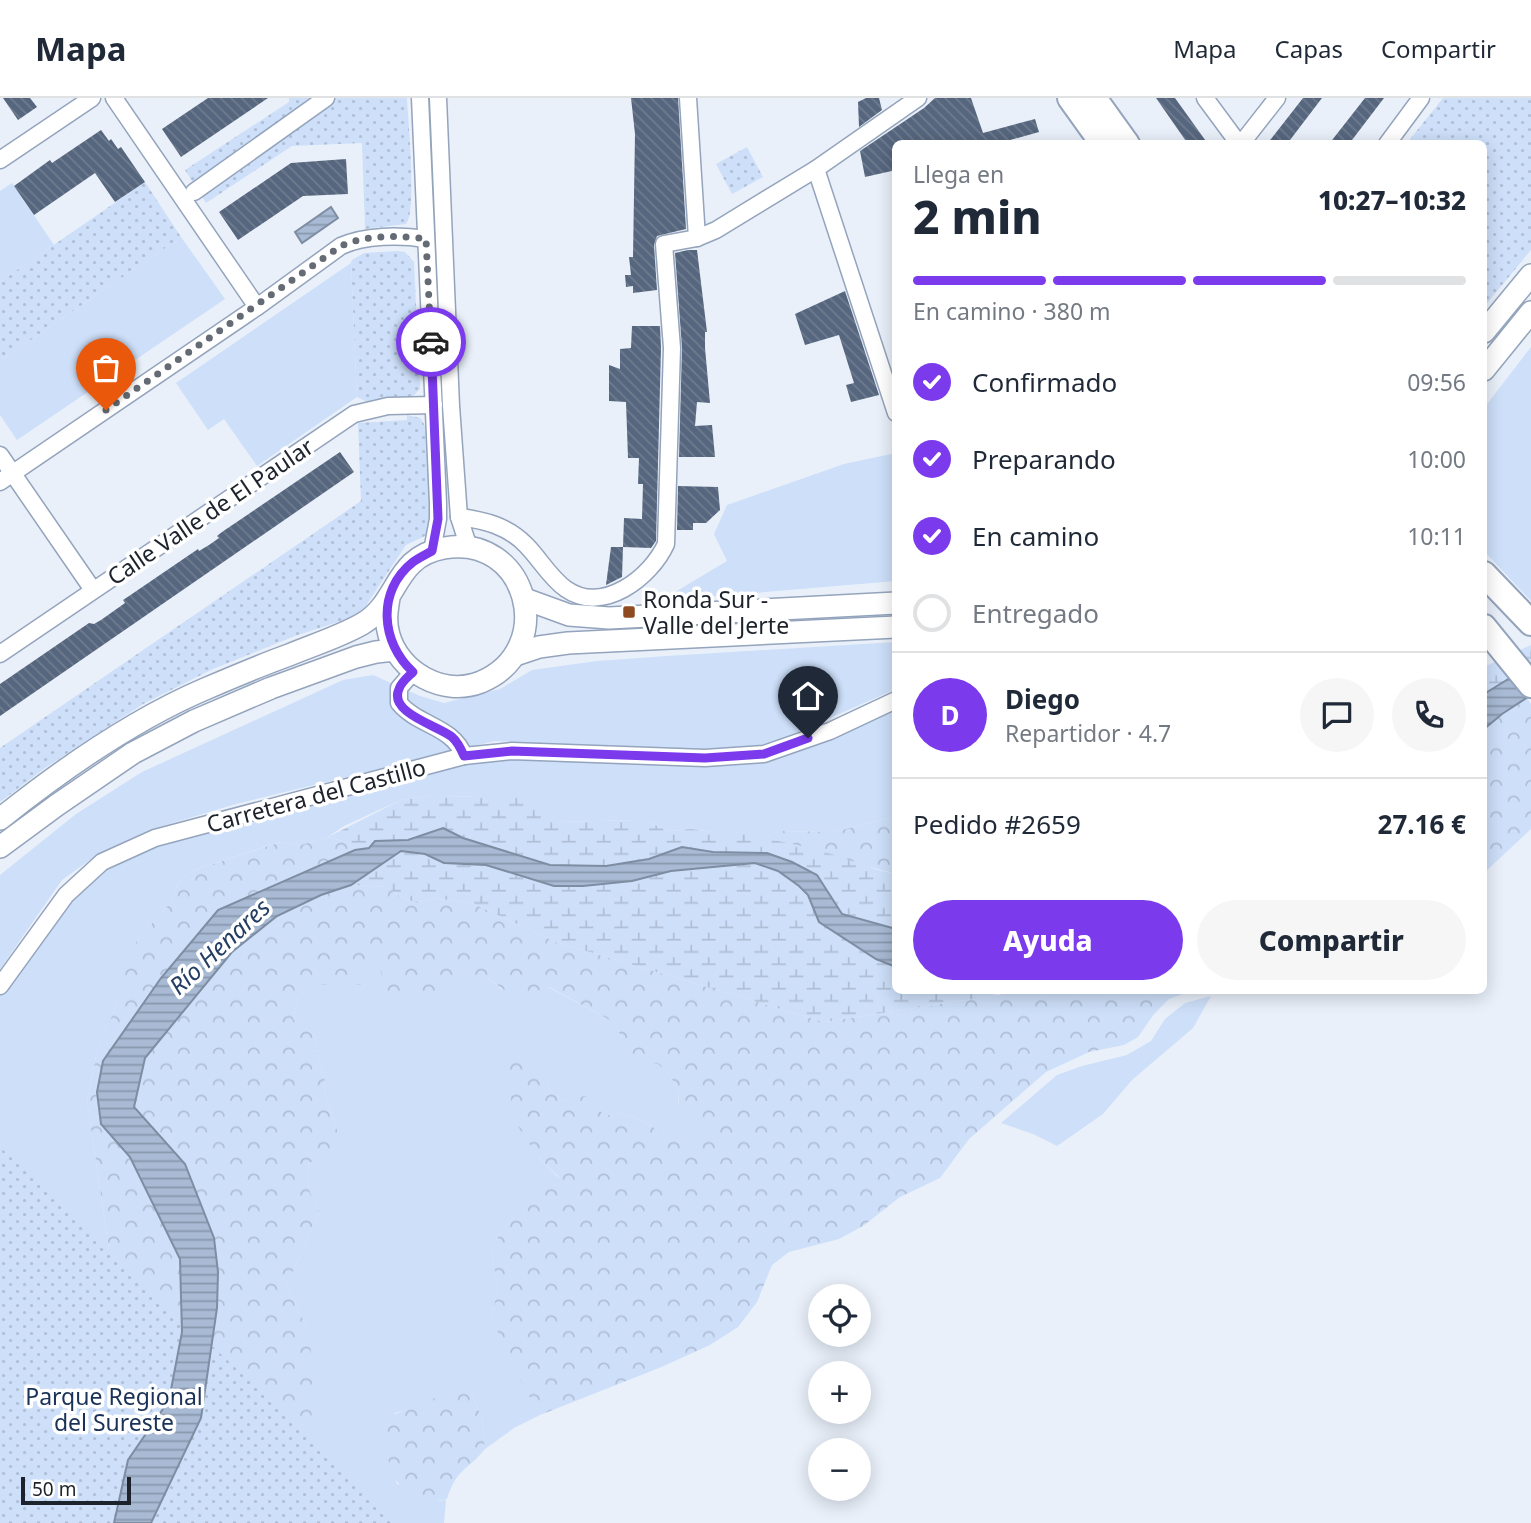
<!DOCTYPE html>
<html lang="es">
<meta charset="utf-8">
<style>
:root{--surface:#fff;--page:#f6f6f7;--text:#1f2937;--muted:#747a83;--line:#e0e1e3;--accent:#7c3aed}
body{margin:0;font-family:"Noto Sans",sans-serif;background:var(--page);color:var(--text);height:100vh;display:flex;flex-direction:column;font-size:26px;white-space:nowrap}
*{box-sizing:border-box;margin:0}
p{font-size:23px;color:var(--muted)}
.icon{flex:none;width:38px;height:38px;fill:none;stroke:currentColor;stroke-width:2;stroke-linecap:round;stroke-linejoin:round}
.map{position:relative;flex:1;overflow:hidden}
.panel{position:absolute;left:892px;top:42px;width:595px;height:854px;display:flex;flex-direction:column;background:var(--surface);border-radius:10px;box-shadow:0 4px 18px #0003}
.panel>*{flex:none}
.buttons{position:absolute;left:808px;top:1186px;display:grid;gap:14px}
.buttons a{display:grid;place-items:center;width:63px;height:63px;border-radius:50%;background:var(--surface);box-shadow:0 4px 18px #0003;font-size:35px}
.scale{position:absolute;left:21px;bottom:18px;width:110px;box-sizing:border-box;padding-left:7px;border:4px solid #1d232c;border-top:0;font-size:19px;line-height:24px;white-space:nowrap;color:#1d232c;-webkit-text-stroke:5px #fff;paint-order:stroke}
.pin{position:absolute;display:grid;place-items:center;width:60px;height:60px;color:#fff;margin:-72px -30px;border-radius:50% 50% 50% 0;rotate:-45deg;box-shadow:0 0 7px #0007}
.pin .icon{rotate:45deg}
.courier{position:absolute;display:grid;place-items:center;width:70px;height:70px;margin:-35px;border:5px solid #7c3aed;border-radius:50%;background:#fff;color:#222;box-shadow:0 2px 9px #0007}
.summary em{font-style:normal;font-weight:800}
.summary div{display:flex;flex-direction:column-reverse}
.summary{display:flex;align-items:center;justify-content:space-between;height:119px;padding:0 21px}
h1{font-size:46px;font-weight:800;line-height:52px}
.bar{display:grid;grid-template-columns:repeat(4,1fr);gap:10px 7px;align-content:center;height:84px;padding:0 21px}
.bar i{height:9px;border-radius:5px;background:var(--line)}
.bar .selected{background:var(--accent)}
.bar p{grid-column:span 4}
.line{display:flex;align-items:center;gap:18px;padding:0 21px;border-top:2px solid var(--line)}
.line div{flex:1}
.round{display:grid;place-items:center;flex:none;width:74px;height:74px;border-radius:37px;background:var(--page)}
ol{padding:0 21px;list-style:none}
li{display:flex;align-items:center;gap:21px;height:77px}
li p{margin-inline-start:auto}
li .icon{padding:7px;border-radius:50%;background:var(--accent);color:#fff;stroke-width:4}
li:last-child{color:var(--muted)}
li i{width:38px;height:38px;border:4px solid var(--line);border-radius:50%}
.primary-button{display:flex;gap:14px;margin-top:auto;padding:14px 21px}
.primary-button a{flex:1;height:80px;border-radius:42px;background:var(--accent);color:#fff;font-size:28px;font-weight:800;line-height:80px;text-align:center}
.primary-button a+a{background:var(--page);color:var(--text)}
header{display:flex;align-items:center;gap:42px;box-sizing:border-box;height:98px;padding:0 35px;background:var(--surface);border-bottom:2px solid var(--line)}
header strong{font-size:33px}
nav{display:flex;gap:38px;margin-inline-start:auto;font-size:24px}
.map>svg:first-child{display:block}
.green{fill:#cddff9}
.forest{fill:url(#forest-crowns)}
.wetland{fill:url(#wetland-marsh)}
.park{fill:url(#park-dots)}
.water{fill:url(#water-rules);stroke:#7e8da2;stroke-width:2}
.building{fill:url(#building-back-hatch)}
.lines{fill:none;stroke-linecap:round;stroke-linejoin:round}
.street-casing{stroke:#94a4bc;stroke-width:19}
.secondary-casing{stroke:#94a4bc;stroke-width:24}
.primary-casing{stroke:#94a4bc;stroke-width:28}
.street{stroke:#fff;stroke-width:16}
.secondary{stroke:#fff;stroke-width:21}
.primary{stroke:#fff;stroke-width:24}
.done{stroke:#646b74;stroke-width:7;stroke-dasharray:0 12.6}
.route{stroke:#7c3aed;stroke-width:9}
.poi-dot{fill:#8f4a21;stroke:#fff;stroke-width:2.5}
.labels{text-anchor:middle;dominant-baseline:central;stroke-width:7;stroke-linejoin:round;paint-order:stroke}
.street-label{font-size:23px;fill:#1d232c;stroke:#fff}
.poi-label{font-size:23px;fill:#1d232c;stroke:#fff;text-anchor:start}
.park-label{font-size:23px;fill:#1a3257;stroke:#fff}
.water-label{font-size:24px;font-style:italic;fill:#243e63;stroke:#fff}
</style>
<header>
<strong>Mapa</strong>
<nav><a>Mapa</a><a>Capas</a><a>Compartir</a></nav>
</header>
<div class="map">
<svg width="1531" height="1425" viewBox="0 0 1531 1425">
<defs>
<pattern id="forest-crowns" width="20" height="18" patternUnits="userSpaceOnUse" patternTransform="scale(1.75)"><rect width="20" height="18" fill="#cddff9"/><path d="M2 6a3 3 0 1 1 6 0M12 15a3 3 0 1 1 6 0" fill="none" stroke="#b0bfd6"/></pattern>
<pattern id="wetland-marsh" width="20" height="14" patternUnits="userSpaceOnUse" patternTransform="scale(1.75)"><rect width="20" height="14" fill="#cddff9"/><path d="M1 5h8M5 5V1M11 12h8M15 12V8" fill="none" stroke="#b0bfd6"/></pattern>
<pattern id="park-dots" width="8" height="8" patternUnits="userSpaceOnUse" patternTransform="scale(1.75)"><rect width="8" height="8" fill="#cddff9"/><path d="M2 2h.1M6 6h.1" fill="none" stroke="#b0bfd6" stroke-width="1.8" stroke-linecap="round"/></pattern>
<pattern id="water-rules" width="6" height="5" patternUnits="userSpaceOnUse" patternTransform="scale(1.75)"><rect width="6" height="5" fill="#a8bad4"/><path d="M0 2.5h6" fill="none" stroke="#8897ac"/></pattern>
<pattern id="building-back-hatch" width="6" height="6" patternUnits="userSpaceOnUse" patternTransform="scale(1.75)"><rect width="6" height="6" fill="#56667e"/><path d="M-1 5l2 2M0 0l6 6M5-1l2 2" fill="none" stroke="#6f7c8e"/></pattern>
</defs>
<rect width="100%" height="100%" fill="#e9f0fa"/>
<g class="green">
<polygon points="12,85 54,147 0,184 0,93"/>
<polygon points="181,139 225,201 17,342 0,317 0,263"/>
<polygon points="351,165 357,299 257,368 224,321 208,332 176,285"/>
<polygon points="1531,249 1531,503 1484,453 1484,310"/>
<polygon points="896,355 896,483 660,503 727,463 714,436 727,407 844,366"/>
<polygon points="896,544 896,591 775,644 734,652 678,652 495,643 236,706 149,732 98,756 62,782 0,871 0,777 76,716 142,674 343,582 373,577 420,598 444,605 500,591 532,572 597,563 667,558"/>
<polygon points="896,609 896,718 834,734 779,733 763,741 736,734 714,734 691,731 670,733 642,722 553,724 537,713 489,700 468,698 434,698 401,702 344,728 328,739 301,747 280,744 191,773 177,787 172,803 139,840 124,864 122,896 98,948 87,1003 109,1152 0,1425 0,898 71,799 110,768 131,758 182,741 462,666 505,660 715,668 756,665 813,647"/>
<path d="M374 866 381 873 481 874 501 891 548 889 615 925 624 946 658 966 668 975 678 991V1006L705 1038 702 1054C673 1048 647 1019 622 1016 617 1015 610 1017 605 1018L586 999 562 1002 546 987 537 1058 559 1080 536 1093 502 1133 491 1151 498 1191 491 1220 540 1317 514 1330 485 1351 482 1320 472 1297 425 1306 395 1315 386 1344 397 1386 439 1403 446 1402 444 1425H313L284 1346 308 1231 286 1189 319 1114 307 1087 309 1063 338 1035 324 992 325 979 319 961 315 938 293 921 298 900 316 887H364Z"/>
<polygon points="1211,898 1193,930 1132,982 1103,1016 1057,1048 1033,1036 1001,1025 1057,977 1082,968 1127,957 1151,943 1165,921 1185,905"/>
</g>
<g class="forest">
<polygon points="1527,600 1531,606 1531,731 1484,775 1484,631 1502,616"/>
<polygon points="896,718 896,776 763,741 779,733 834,734"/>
<polygon points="328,739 346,744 355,752 218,812 161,880 103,963 101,1026 130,1059 180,1161 182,1234 81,1425 109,1152 87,1003 98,948 122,896 123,864 139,840 172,803 177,787 191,773 281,744 301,747"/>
<path d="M351 787 387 789 401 799 417 805 432 800 472 805 556 844 824 924 998 897 1013 893H1191L1169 901 1154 916 1138 939 1124 947 1089 954 1046 974 969 1041 940 1080 900 1099 863 1128 839 1141 789 1154 772 1167 757 1204 738 1229 710 1247 659 1270 540 1317 523 1287 491 1220 498 1191 491 1151 502 1133 536 1092 559 1079 537 1058 514 1022 505 958 541 961 546 987 562 1002 586 998 605 1018C610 1017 617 1015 622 1016 647 1019 673 1048 701 1053L704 1038 691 1022 679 1016 678 991 668 975 658 966 639 964 624 946 615 925 549 889C514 902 508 897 481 874L435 901 386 896 381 873 374 867 364 887H316L298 900 293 921 315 938 319 961 325 979 324 992 338 1035 332 1064H309L307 1087 319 1114 286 1189 308 1231 315 1286 310 1330 284 1346 211 1263 217 1210 218 1174 214 1140 134 1009 145 960 232 854 277 818 321 797Z"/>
<path d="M457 1292 472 1297 482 1320 485 1351C467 1373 456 1371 447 1401 437 1404 429 1402 419 1399 387 1390 386 1352 384 1323 402 1310 435 1301 457 1292Z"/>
</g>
<g class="wetland">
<polygon points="1531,547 1531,567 1484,596 1484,569"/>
<polygon points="434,698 521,699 553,724 642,722 670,733 691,731 714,734 736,734 820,752 878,772 896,776 896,831 842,816 817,777 767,755 713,754 682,749 649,761 606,768 550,767 463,740 443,730 408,742 375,743 369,750 355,752 346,744 328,739 401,702"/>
<polygon points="400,753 425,756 444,765 486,767 554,788 583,788 632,783 671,773 755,765 778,773 799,788 808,797 819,825 876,861 896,869 896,892 970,893 998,897 824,924 556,844 472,805 432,800 417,805 401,799 387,789 351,787"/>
</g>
<g class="park">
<path d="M289 0H407C408 21 417 115 406 126L365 131 362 45 292 48 206 105 185 72 289 4Z"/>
<polygon points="1443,0 1531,0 1531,152 1484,209 1484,46 1407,45"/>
<polygon points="747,49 763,79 732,96 716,66"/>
<polygon points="145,84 181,139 0,263 0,184"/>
<polygon points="398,153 405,154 414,164 420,291 410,301 367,304 357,299 351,165 352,162 364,155"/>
<path d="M407 317 420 320C436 336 431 414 427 437L406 447 363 512 347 521 295 538 213 571 143 606 45 670 0 704V650L361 403 358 325 407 322Z"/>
<polygon points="0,1049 401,1425 0,1425"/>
</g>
<g class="water">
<polygon points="331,109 338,120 302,145 295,134"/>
<polygon points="1531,567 1531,597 1502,616 1484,631 1484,596"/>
<polygon points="443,730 463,740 550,767 606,768 649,761 682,749 713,754 767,755 792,764 817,777 842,816 896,831 896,869 876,861 819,824 808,797 799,788 778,773 755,765 671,773 632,783 583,788 554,788 486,767 444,765 425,756 401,753 351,787 321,797 277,818 232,854 145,960 134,1009 185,1066 214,1140 218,1174 217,1210 201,1320 151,1425 114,1425 128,1362 169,1302 182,1234 181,1199 180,1161 130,1059 101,1026 97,994 103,963 161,880 218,812 355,752 369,750 375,743 408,742"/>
</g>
<g class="building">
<polygon points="3,0 30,0 37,9 18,22"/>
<polygon points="208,0 268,0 181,59 162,31"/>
<polygon points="631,0 678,0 686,131 657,138 654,147 657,192 633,195 633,188 626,189 625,177 631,177 629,159 633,159 635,36"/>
<polygon points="866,0 879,0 882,12 859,29 858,4"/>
<polygon points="935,0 971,0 983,35 1035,21 1039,34 996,46 896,46 896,72 865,79 860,53 924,10"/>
<polygon points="1156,0 1175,0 1208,46 1188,46"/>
<polygon points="1303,0 1322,0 1287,46 1267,46"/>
<polygon points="1365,0 1384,0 1349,46 1329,46"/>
<polygon points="101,32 109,43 111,41 118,51 121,49 145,84 115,104 95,75 34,117 14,88 50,62 52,65"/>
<polygon points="346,61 348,96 303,98 238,142 219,114 291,65"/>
<polygon points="688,152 697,152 707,234 705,234 705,250 710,305 697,304 695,328 712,327 715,359 679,359 682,250 675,155"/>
<polygon points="845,193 879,297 851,304 846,287 854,285 839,237 805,247 795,216"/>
<polygon points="632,228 660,228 661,250 656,443 651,450 623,449 624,420 642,421 643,386 638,386 639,360 628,360 626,304 609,303 609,267 620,271 620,251 631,250"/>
<polygon points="340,354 354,374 0,618 0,586 89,525 94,526 101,522 125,505 123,502 132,496 198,451 199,453 209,447 219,440 217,438 222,434"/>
<polygon points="678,388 718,389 720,412 706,425 693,425 693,432 677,432"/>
<polygon points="611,449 623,449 622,479 606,487"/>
</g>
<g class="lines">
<g class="street-casing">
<g id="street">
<polyline points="114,0 257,209"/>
<polyline points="420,0 438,405 438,421 432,453"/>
<polyline points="438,0 451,308 459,419 469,450"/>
<polyline points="688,0 697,140"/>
<polyline points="1205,0 1239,46"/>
<polyline points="1241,46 1277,0"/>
<polyline points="1387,46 1421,0"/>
<polyline points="0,62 92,0"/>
<polyline points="816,71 896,315"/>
<polyline points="194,94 326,0"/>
<polyline points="0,357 93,492"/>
<path d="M0 384 257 209 341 148C365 137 400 137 426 141"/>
<path d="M459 419C484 422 508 428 526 447 540 461 550 480 566 491 603 517 651 479 666 446L672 250 664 146 697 140 716 132 816 71 918 0"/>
<polyline points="0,556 354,316 388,308 434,307"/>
<path d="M413 574 399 590V605C418 628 453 628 464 658"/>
<polyline points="0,888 66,797 102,764 155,740 464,658 512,653 705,660 764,656 830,633 896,602"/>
</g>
</g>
<g class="secondary-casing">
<g id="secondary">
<polyline points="1484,234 1531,177"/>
<polyline points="1484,272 1531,214"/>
<polyline points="525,501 569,517 609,520 896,505"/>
<polyline points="515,557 539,549 568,545 896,529"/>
<path d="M0 721C60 673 135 621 205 591 233 579 261 567 289 557 313 547 339 539 362 526 400 504 393 459 444 450 527 435 559 551 481 584 443 599 399 574 389 537 385 524 387 512 389 500"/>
<polyline points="0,749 57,707 133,655 194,623 271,590 356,559 376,554 395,552"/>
</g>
</g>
<g class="primary-casing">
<g id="primary">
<polyline points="1070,0 1103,46"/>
<polyline points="1094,0 1127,46"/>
<polyline points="1484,476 1531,525"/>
<polyline points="1484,529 1531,587"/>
</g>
</g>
<use href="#street" class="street"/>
<use href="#secondary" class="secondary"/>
<use href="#primary" class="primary"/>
</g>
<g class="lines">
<path class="done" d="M106 312 341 148C365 137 400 137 426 141L431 244"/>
<path class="route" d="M431 244 438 421 432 453C425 457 418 460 413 464 376 493 381 545 413 574 408 579 401 584 399 591 388 615 439 628 452 639 458 644 461 651 464 658L512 653 705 660 764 656 808 640"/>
</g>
<rect class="poi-dot" x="622" y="507" width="14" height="14" rx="3.5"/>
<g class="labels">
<g class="street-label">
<text transform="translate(210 413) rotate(-34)">Calle Valle de El Paular</text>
<text transform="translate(316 697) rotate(-15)">Carretera del Castillo</text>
</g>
<g class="poi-label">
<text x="643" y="501">Ronda Sur -<tspan x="643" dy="26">Valle del Jerte</tspan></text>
</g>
<g class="park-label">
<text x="114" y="1298">Parque Regional<tspan x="114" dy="26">del Sureste</tspan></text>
</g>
<g class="water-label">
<text transform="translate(219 848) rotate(-43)">Río Henares</text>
</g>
</g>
</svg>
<div class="buttons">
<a><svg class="icon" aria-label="locate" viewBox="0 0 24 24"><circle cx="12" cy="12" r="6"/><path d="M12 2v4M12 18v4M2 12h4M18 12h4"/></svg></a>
<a>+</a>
<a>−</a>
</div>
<div class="scale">50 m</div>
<div class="pin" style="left:106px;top:312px;background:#ea580c"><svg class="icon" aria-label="bag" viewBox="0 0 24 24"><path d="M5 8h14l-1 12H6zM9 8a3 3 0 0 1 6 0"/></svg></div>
<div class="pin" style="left:808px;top:640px;background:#1f2937"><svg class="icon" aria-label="home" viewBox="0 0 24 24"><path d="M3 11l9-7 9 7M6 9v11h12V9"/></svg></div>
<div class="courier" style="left:431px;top:244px"><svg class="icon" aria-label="car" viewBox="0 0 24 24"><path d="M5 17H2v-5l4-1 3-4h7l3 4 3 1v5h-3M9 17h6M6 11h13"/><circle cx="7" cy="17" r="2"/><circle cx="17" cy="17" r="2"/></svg></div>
<section class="panel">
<div class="summary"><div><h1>2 min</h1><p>Llega en</p></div><em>10:27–10:32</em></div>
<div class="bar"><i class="selected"></i><i class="selected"></i><i class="selected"></i><i></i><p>En camino · 380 m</p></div>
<ol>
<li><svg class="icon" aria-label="check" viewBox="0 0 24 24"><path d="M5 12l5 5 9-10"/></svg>Confirmado<p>09:56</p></li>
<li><svg class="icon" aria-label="check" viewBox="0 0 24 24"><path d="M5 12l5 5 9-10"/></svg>Preparando<p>10:00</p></li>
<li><svg class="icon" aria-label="check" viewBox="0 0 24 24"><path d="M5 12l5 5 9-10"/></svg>En camino<p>10:11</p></li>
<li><i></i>Entregado</li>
</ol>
<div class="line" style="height:126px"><b class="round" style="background:var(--accent);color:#fff">D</b><div><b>Diego</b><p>Repartidor · 4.7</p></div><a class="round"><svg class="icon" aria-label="chat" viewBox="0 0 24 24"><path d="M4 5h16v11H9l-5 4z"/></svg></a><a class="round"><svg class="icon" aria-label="phone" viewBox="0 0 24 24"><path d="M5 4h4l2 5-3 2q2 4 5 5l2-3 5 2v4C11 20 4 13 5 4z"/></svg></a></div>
<div class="line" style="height:91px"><div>Pedido #2659</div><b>27.16 €</b></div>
<div class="primary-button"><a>Ayuda</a><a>Compartir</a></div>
</section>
</div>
